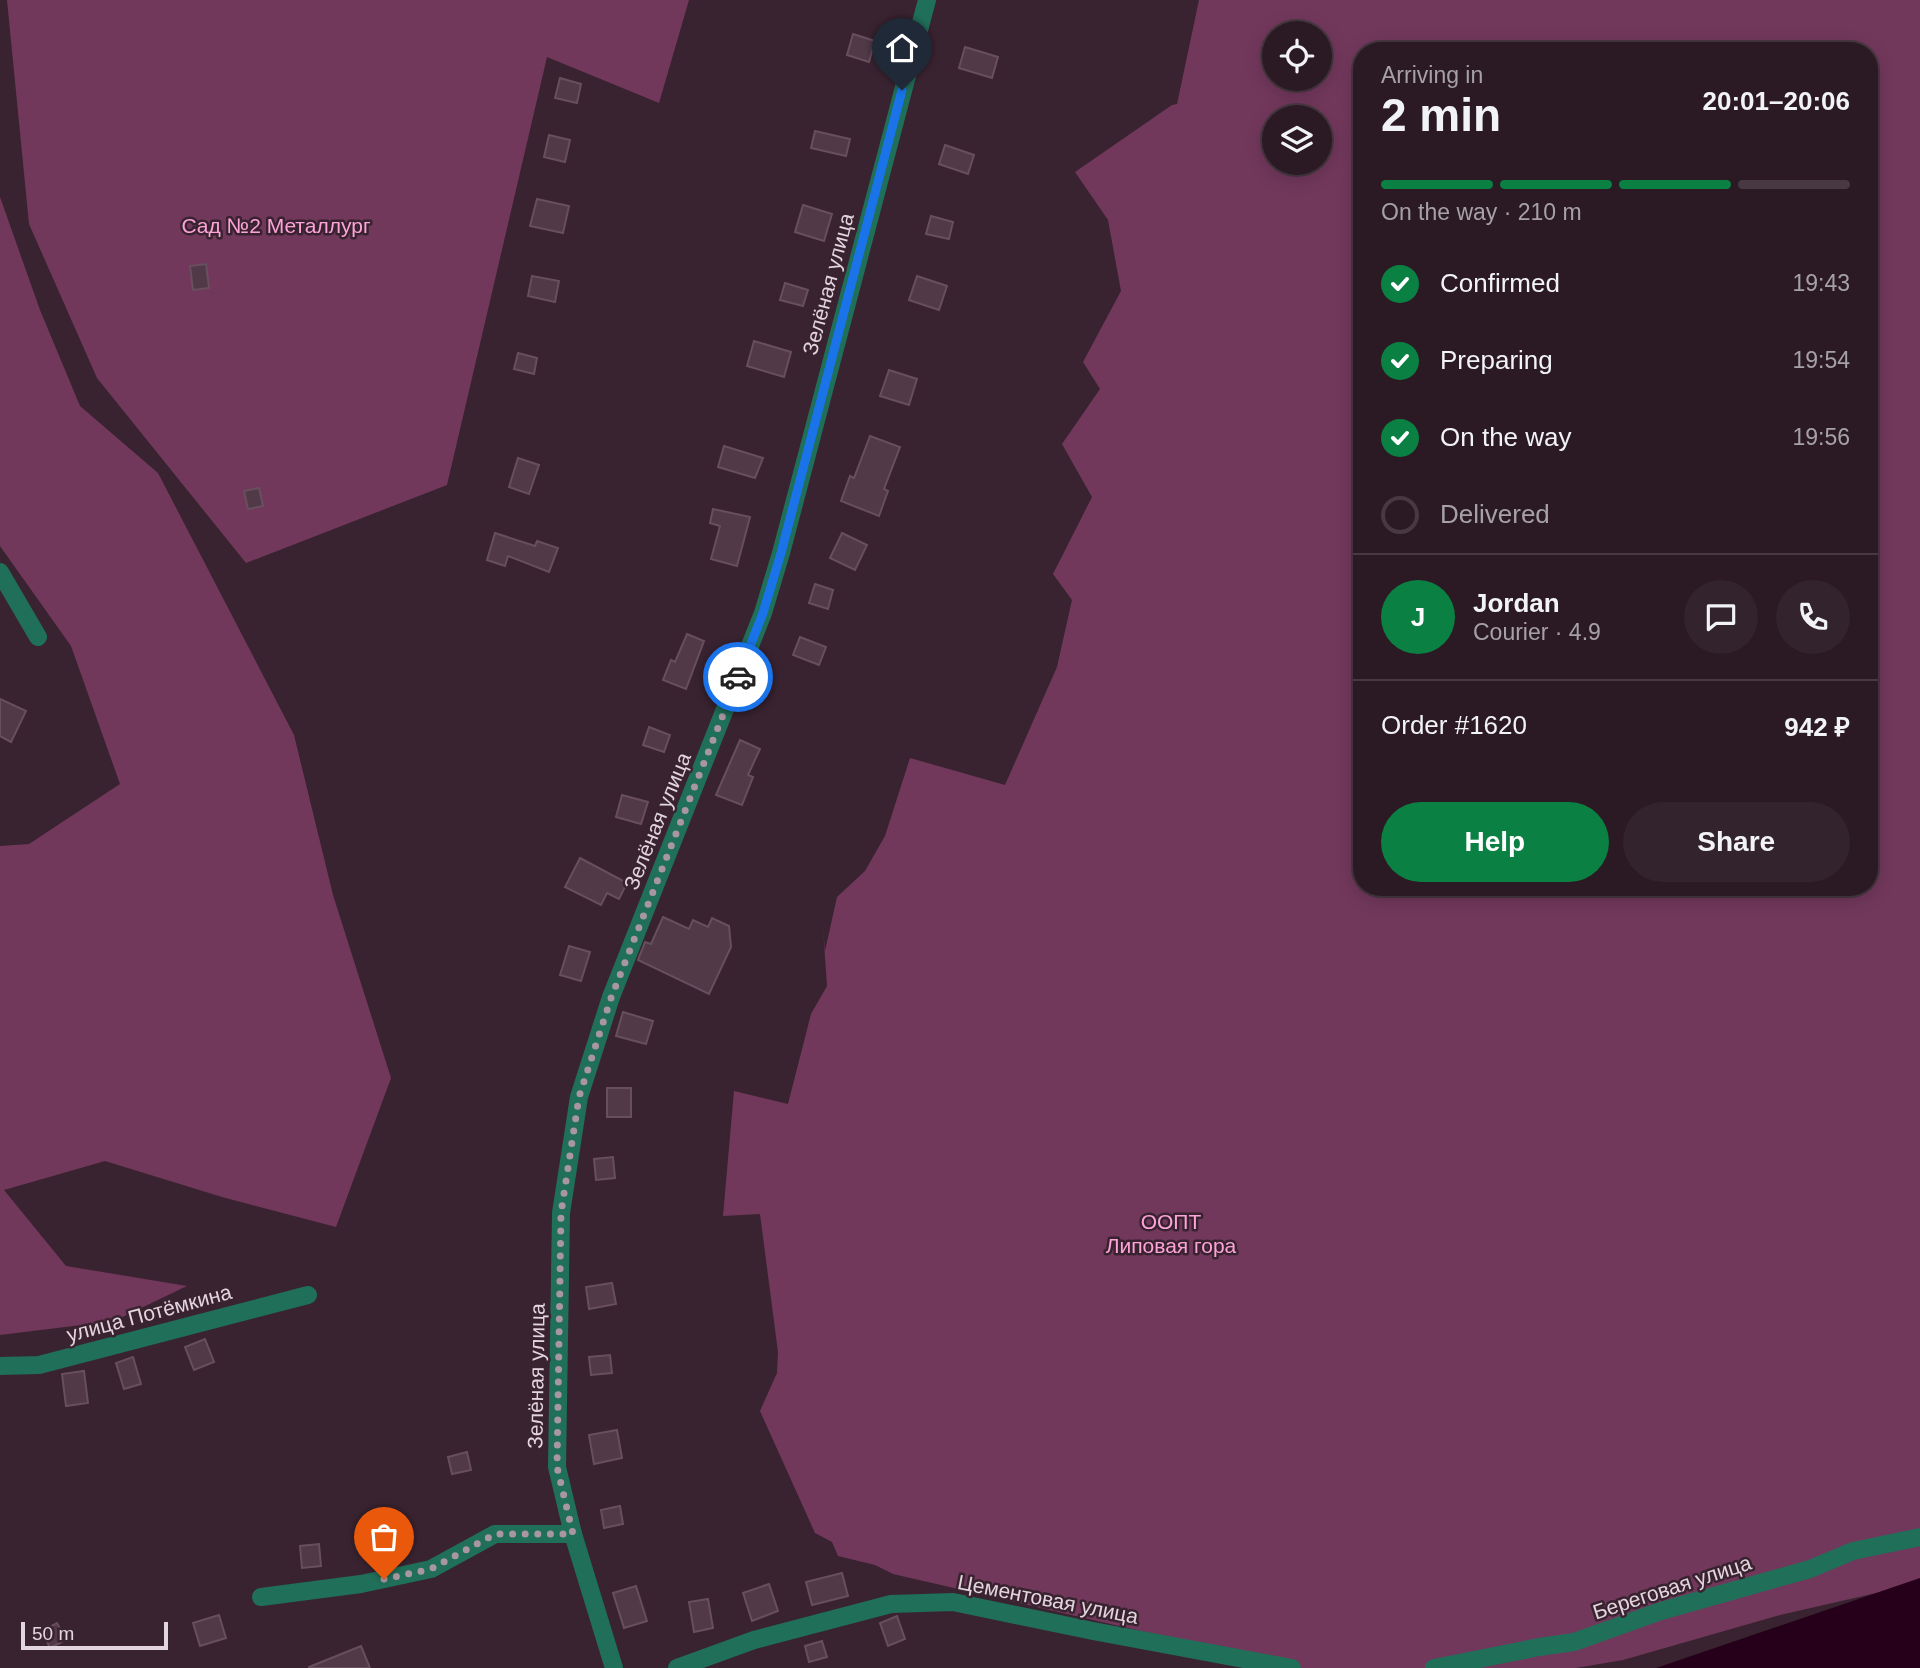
<!DOCTYPE html>
<meta charset="utf-8">
<style>
:root{--surface:#2b1a24;--page:#33232c;--text:#f1f3f6;--muted:#a6a1a6;--line:#473841;--accent:#0b8043}
body{margin:0;font-family:Arial,sans-serif;background:var(--page);color:var(--text);height:100vh;display:flex;flex-direction:column;font-size:26px;white-space:nowrap}
*{box-sizing:border-box;margin:0}
p{font-size:23px;color:var(--muted)}
.icon{flex:none;width:38px;height:38px;fill:none;stroke:currentColor;stroke-width:2;stroke-linecap:round;stroke-linejoin:round}
.map{position:relative;flex:1;overflow:hidden}
.side{position:absolute;left:1353px;top:42px;width:525px;height:854px;display:flex;flex-direction:column;background:var(--surface);border-radius:28px;box-shadow:0 4px 18px #0003,0 0 0 2px var(--line)}
.side>*{flex:none}
.buttons{position:absolute;left:1262px;top:21px;display:grid;gap:14px}
.buttons a{display:grid;place-items:center;width:70px;height:70px;border-radius:50%;background:var(--surface);box-shadow:0 4px 18px #0003,0 0 0 2px var(--line);font-size:35px}
.scale{position:absolute;left:21px;bottom:18px;width:147px;box-sizing:border-box;padding-left:7px;border:4px solid #e3d5dd;border-top:0;font-size:19px;line-height:24px;white-space:nowrap;color:#e3d5dd;-webkit-text-stroke:5px #392330;paint-order:stroke}
.pin{position:absolute;display:grid;place-items:center;width:60px;height:60px;color:#fff;margin:-72px -30px;border-radius:50% 50% 50% 0;rotate:-45deg;box-shadow:0 0 7px #0007}
.pin .icon{rotate:45deg}
.courier{position:absolute;display:grid;place-items:center;width:70px;height:70px;margin:-35px;border:5px solid #1a73e8;border-radius:50%;background:#fff;color:#222;box-shadow:0 2px 9px #0007}
.summary em{font-style:normal;font-weight:600}
.summary div{display:flex;flex-direction:column-reverse}
.summary{display:flex;align-items:center;justify-content:space-between;height:119px;padding:0 28px}
h1{font-size:46px;font-weight:600;line-height:52px}
.bar{display:grid;grid-template-columns:repeat(4,1fr);gap:10px 7px;align-content:center;height:84px;padding:0 28px}
.bar i{height:9px;border-radius:5px;background:var(--line)}
.bar .current{background:var(--accent)}
.bar p{grid-column:span 4}
.line{display:flex;align-items:center;gap:18px;padding:0 28px;border-top:2px solid var(--line)}
.line div{flex:1}
.round{display:grid;place-items:center;flex:none;width:74px;height:74px;border-radius:37px;background:var(--page)}
ol{padding:0 28px;list-style:none}
li{display:flex;align-items:center;gap:21px;height:77px}
li p{margin-inline-start:auto}
li .icon{padding:7px;border-radius:50%;background:var(--accent);color:#fff;stroke-width:4}
li:last-child{color:var(--muted)}
li i{width:38px;height:38px;border:4px solid var(--line);border-radius:50%}
.primary-button{display:flex;gap:14px;margin-top:auto;padding:14px 28px}
.primary-button a{flex:1;height:80px;border-radius:42px;background:var(--accent);color:#fff;font-size:28px;font-weight:600;line-height:80px;text-align:center}
.primary-button a+a{background:var(--page);color:var(--text)}
.map>svg:first-child{display:block}
.green{fill:#72385c;fill-rule:evenodd}
.water{fill:#26001a}
.building{fill:#513947;stroke:#684f5e;stroke-width:2}
.lines{fill:none;stroke-linecap:round;stroke-linejoin:round}
.minor{stroke:#206f59;stroke-width:18}
.done{stroke:#a897a0;stroke-width:7;stroke-dasharray:0 12.6}
.route{stroke:#1a73e8;stroke-width:9}
.labels{text-anchor:middle;dominant-baseline:central;stroke-width:5;stroke-linejoin:round;paint-order:stroke}
.park-label{font-size:21px;fill:#fda3d9;stroke:#392330}
.street-label{font-size:21px;fill:#e3d5dd;stroke:#392330}
</style>
<div class="map">
<svg width="1920" height="1668" viewBox="0 0 1920 1668">
<rect width="100%" height="100%" fill="#392330"/>
<g class="green">
<polygon points="7,0 689,0 659,103 547,57 447,485 246,563 97,378 29,224"/>
<path d="M1199 0H1920V1583L1780 1615 1623 1660 1576 1668H1301L893 1574 875 1565 838 1556 832 1542 815 1533 760 1411 777 1373 778 1352 760 1214 723 1216 734 1091 788 1104 811 1014 827 986 823 928 825 951 837 897 865 871 885 836 910 758 1005 785 1057 667 1072 600 1053 574 1092 497 1062 444 1100 389 1083 362 1121 291 1108 220 1075 172 1172 105 1177 104ZM1274 33H1320V79H1274ZM1362 51H1869V887H1362ZM1274 117H1320V163H1274Z"/>
<polygon points="0,197 40,310 80,406 158,473 294,735 333,895 391,1078 336,1227 222,1197 105,1161 4,1190 66,1266 187,1286 114,1321 0,1335 0,846 29,844 120,784 71,646 0,546"/>
</g>
<polygon class="water" points="1920,1578 1920,1668 1656,1668"/>
<g class="building">
<polygon points="853,34 875,41 869,62 847,55"/>
<polygon points="965,47 998,57 992,78 959,68"/>
<polygon points="560,78 581,84 577,103 555,98"/>
<polygon points="815,131 850,139 846,156 811,148"/>
<polygon points="549,135 570,140 565,162 544,157"/>
<polygon points="945,145 974,155 968,174 939,164"/>
<polygon points="537,199 569,206 563,233 530,226"/>
<polygon points="803,205 832,214 824,241 795,232"/>
<polygon points="931,216 953,222 949,239 926,234"/>
<polygon points="206,264 209,288 193,290 190,266"/>
<polygon points="532,276 559,281 555,302 528,296"/>
<polygon points="917,276 947,286 939,310 909,300"/>
<polygon points="785,283 808,290 803,306 780,300"/>
<polygon points="754,341 791,352 784,377 747,366"/>
<polygon points="518,353 537,358 534,374 514,369"/>
<polygon points="889,370 917,379 909,405 880,396"/>
<polygon points="870,436 900,447 884,489 888,491 879,516 841,501 850,476 854,478"/>
<polygon points="724,446 763,458 755,478 718,467"/>
<polygon points="518,458 539,465 529,494 509,487"/>
<polygon points="259,488 263,506 248,509 244,491"/>
<polygon points="713,509 750,517 737,566 711,559 720,526 710,523"/>
<polygon points="495,533 535,546 537,541 558,548 549,572 508,556 505,566 487,560"/>
<polygon points="842,533 867,545 855,570 830,558"/>
<polygon points="815,584 833,590 828,609 809,603"/>
<polygon points="687,634 704,641 686,689 663,680 671,660 675,662"/>
<polygon points="800,637 826,647 819,665 793,655"/>
<polygon points="0,699 26,711 11,742 0,736"/>
<polygon points="649,727 670,735 664,752 643,745"/>
<polygon points="740,740 760,749 748,775 753,777 742,805 716,795"/>
<polygon points="622,795 648,802 641,824 616,817"/>
<polygon points="580,858 627,883 619,899 607,893 601,905 565,887"/>
<polygon points="663,917 689,929 693,920 708,927 712,918 729,926 731,947 709,994 638,960 645,942 651,944"/>
<polygon points="569,946 590,952 581,981 560,975"/>
<polygon points="623,1012 653,1021 646,1044 616,1036"/>
<rect x="607" y="1088" width="24" height="29"/>
<polygon points="613,1157 615,1178 596,1180 594,1159"/>
<polygon points="612,1283 616,1304 589,1309 586,1287"/>
<polygon points="205,1339 214,1362 194,1370 185,1347"/>
<polygon points="610,1355 612,1373 591,1375 589,1357"/>
<polygon points="133,1357 141,1384 124,1389 116,1363"/>
<polygon points="84,1371 88,1403 66,1406 62,1374"/>
<polygon points="617,1430 622,1458 594,1464 589,1435"/>
<polygon points="467,1452 471,1470 452,1474 448,1457"/>
<polygon points="620,1506 623,1524 604,1528 601,1510"/>
<polygon points="395,1526 400,1547 382,1552 376,1530"/>
<polygon points="319,1544 321,1566 302,1568 300,1546"/>
<polygon points="842,1573 848,1596 812,1605 806,1582"/>
<polygon points="769,1584 778,1611 752,1621 743,1593"/>
<polygon points="636,1586 647,1621 624,1628 613,1593"/>
<polygon points="708,1599 713,1628 694,1632 689,1602"/>
<polygon points="219,1615 226,1638 200,1646 193,1623"/>
<polygon points="897,1616 905,1639 888,1646 880,1623"/>
<polygon points="57,1623 66,1640 50,1648 42,1631"/>
<polygon points="822,1641 827,1657 809,1662 805,1646"/>
<polygon points="361,1646 370,1668 309,1668 309,1667"/>
</g>
<g class="lines">
<g class="minor">
<polyline points="0,572 38,637"/>
<polyline points="0,1366 39,1365 308,1295"/>
<polyline points="261,1597 361,1584 431,1569 495,1534 573,1534"/>
<polyline points="614,1668 573,1534 557,1467 561,1213 579,1097 611,997 763,613 781,553 927,0"/>
<polyline points="677,1668 754,1640 891,1604 953,1602 1093,1631 1292,1668"/>
<polyline points="1434,1668 1539,1647 1574,1642 1661,1611 1810,1569 1853,1551 1920,1537"/>
</g>
</g>
<g class="lines">
<polyline class="done" points="384,1579 431,1569 495,1534 573,1534 557,1467 561,1213 579,1097 611,998 738,677"/>
<polyline class="route" points="738,677 763,613 781,553 902,90"/>
</g>
<g class="labels">
<g class="park-label">
<text x="276" y="225">Сад №2 Металлург</text>
<text x="1171" y="1221">ООПТ<tspan x="1171" dy="24">Липовая гора</tspan></text>
</g>
<g class="street-label">
<text transform="translate(828 284) rotate(-75)">Зелёная улица</text>
<text transform="translate(657 821) rotate(-68)">Зелёная улица</text>
<text transform="translate(149 1313) rotate(-15)">улица Потёмкина</text>
<text transform="translate(536 1376) rotate(-89)">Зелёная улица</text>
<text transform="translate(1672 1587) rotate(-18)">Береговая улица</text>
<text transform="translate(1048 1599) rotate(11)">Цементовая улица</text>
</g>
</g>
</svg>
<div class="buttons">
<a><svg class="icon" aria-label="locate" viewBox="0 0 24 24"><circle cx="12" cy="12" r="6"/><path d="M12 2v4M12 18v4M2 12h4M18 12h4"/></svg></a>
<a><svg class="icon" aria-label="layers" viewBox="0 0 24 24"><path d="M12 4l9 5-9 5-9-5zM3 14l9 5 9-5"/></svg></a>
</div>
<div class="scale">50 m</div>
<div class="pin" style="left:384px;top:1579px;background:#ea580c"><svg class="icon" aria-label="bag" viewBox="0 0 24 24"><path d="M5 8h14l-1 12H6zM9 8a3 3 0 0 1 6 0"/></svg></div>
<div class="pin" style="left:902px;top:90px;background:#1f2937"><svg class="icon" aria-label="home" viewBox="0 0 24 24"><path d="M3 11l9-7 9 7M6 9v11h12V9"/></svg></div>
<div class="courier" style="left:738px;top:677px"><svg class="icon" aria-label="car" viewBox="0 0 24 24"><path d="M5 17H2v-5l4-1 3-4h7l3 4 3 1v5h-3M9 17h6M6 11h13"/><circle cx="7" cy="17" r="2"/><circle cx="17" cy="17" r="2"/></svg></div>
<section class="side">
<div class="summary"><div><h1>2 min</h1><p>Arriving in</p></div><em>20:01–20:06</em></div>
<div class="bar"><i class="current"></i><i class="current"></i><i class="current"></i><i></i><p>On the way · 210 m</p></div>
<ol>
<li><svg class="icon" aria-label="check" viewBox="0 0 24 24"><path d="M5 12l5 5 9-10"/></svg>Confirmed<p>19:43</p></li>
<li><svg class="icon" aria-label="check" viewBox="0 0 24 24"><path d="M5 12l5 5 9-10"/></svg>Preparing<p>19:54</p></li>
<li><svg class="icon" aria-label="check" viewBox="0 0 24 24"><path d="M5 12l5 5 9-10"/></svg>On the way<p>19:56</p></li>
<li><i></i>Delivered</li>
</ol>
<div class="line" style="height:126px"><b class="round" style="background:var(--accent);color:#fff">J</b><div><b>Jordan</b><p>Courier · 4.9</p></div><a class="round"><svg class="icon" aria-label="chat" viewBox="0 0 24 24"><path d="M4 5h16v11H9l-5 4z"/></svg></a><a class="round"><svg class="icon" aria-label="phone" viewBox="0 0 24 24"><path d="M5 4h4l2 5-3 2q2 4 5 5l2-3 5 2v4C11 20 4 13 5 4z"/></svg></a></div>
<div class="line" style="height:91px"><div>Order #1620</div><b>942 ₽</b></div>
<div class="primary-button"><a>Help</a><a>Share</a></div>
</section>
</div>
